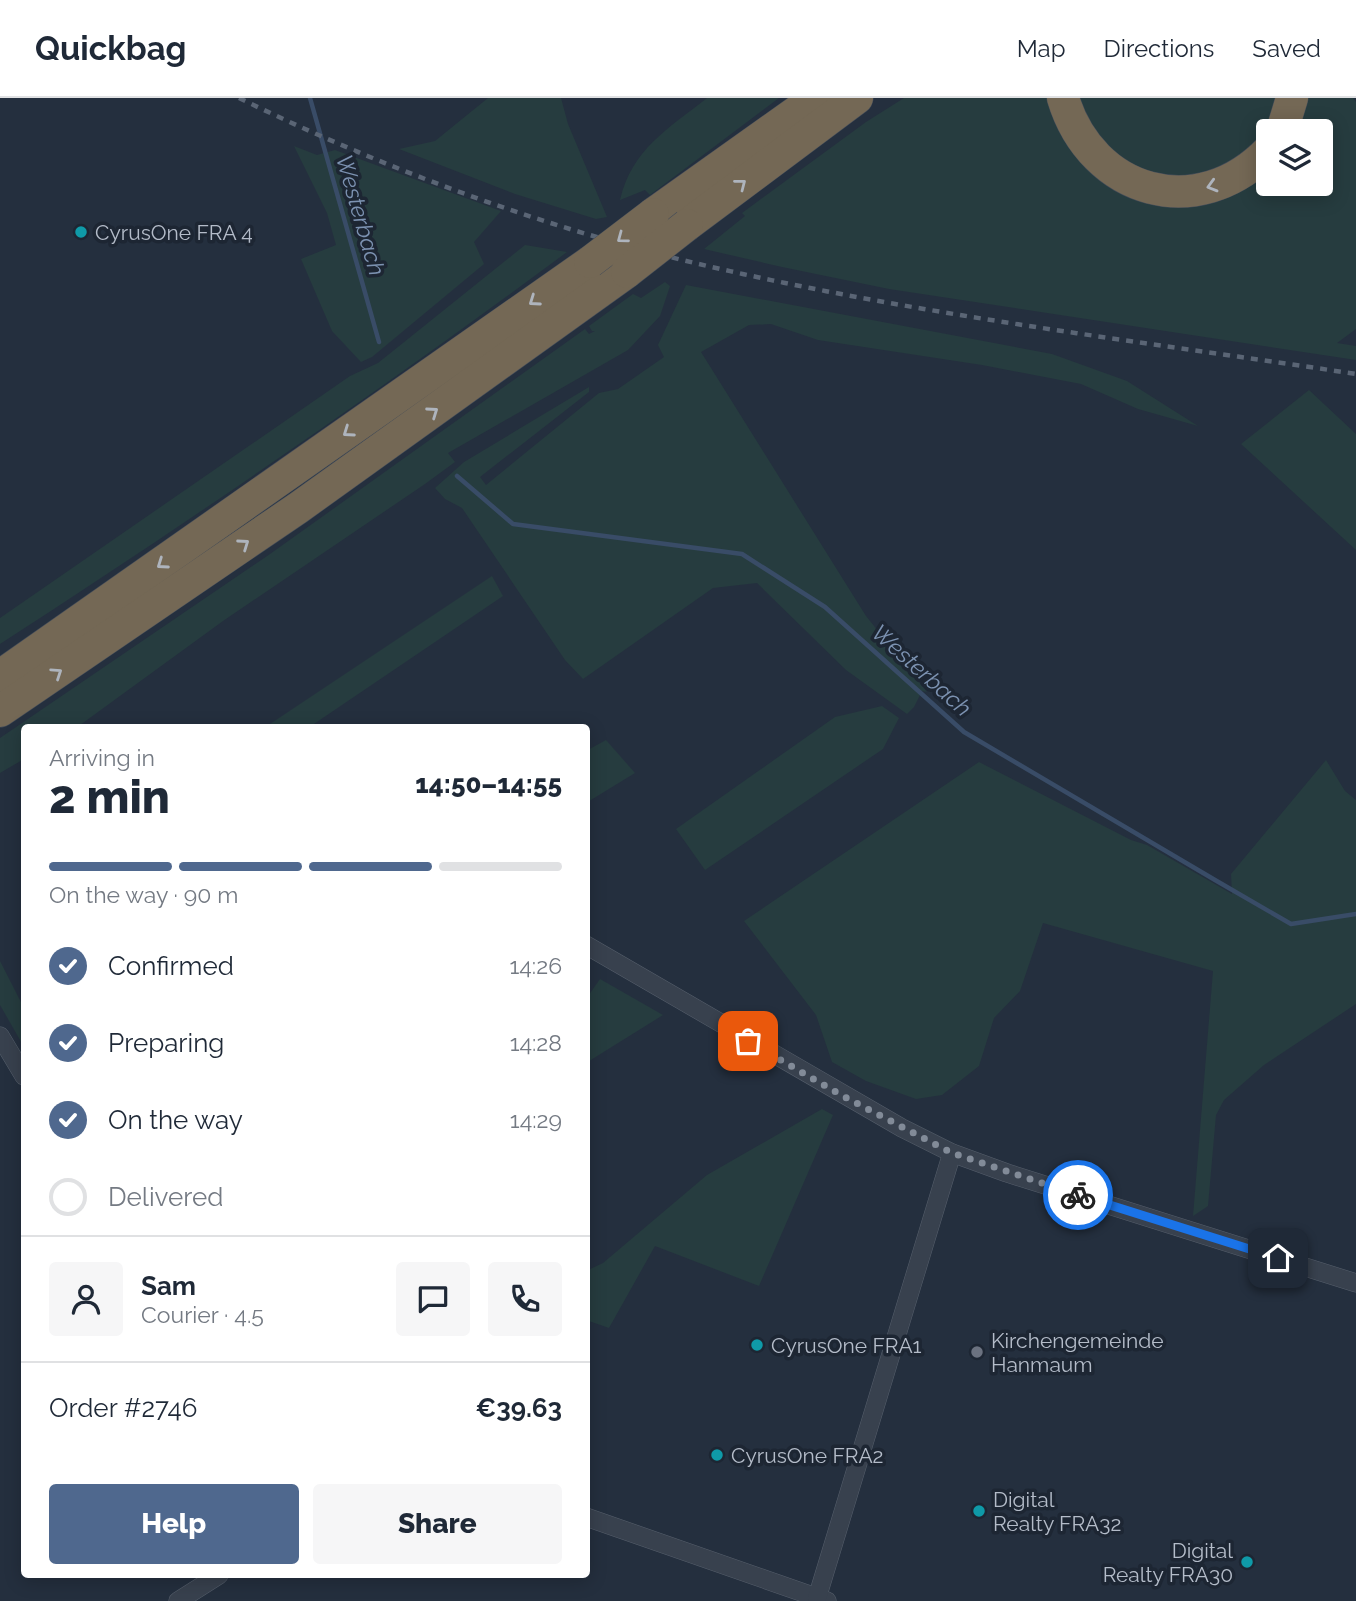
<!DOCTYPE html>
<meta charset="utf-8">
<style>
:root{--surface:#fff;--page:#f6f6f7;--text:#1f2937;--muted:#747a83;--line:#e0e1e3;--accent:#4f688e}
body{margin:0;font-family:Raleway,sans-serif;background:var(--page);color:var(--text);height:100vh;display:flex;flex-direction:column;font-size:26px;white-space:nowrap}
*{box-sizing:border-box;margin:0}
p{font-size:23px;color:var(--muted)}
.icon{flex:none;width:38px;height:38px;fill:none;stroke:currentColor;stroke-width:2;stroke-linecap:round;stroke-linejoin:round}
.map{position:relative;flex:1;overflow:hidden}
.panel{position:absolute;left:21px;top:626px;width:569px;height:854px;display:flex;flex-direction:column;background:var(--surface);border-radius:7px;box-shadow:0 4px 18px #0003}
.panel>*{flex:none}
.buttons{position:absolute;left:1256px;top:21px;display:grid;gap:14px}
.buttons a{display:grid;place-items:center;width:77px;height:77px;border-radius:7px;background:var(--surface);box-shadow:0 4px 18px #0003;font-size:35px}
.pin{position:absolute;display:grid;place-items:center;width:60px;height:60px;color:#fff;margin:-30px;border-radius:14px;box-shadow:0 4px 10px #0006}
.courier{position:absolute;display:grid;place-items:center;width:70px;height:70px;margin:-35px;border:5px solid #1a73e8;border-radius:50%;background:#fff;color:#222;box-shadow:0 2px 9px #0007}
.overview em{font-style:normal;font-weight:800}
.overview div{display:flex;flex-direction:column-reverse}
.overview{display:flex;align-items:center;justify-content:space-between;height:119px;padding:0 28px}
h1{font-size:46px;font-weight:800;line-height:52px}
.bar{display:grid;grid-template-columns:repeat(4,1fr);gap:10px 7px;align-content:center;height:84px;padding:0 28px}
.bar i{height:9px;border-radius:5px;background:var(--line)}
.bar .active{background:var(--accent)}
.bar p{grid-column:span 4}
.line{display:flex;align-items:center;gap:18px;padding:0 28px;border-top:2px solid var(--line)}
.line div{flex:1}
.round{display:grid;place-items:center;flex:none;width:74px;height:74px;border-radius:7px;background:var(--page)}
ol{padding:0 28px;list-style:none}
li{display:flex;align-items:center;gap:21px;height:77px}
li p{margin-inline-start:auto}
li .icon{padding:7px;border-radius:50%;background:var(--accent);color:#fff;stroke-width:4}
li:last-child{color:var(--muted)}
li i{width:38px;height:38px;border:4px solid var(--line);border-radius:50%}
.cta{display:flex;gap:14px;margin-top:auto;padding:14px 28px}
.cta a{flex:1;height:80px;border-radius:7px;background:var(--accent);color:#fff;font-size:28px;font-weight:800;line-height:80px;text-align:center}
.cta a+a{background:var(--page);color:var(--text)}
header{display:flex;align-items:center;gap:42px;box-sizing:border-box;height:98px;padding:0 35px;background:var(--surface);border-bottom:2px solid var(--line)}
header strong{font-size:33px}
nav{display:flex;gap:38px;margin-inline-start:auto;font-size:24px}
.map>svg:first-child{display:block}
.green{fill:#263c3f}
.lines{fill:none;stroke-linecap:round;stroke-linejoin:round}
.stream{stroke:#394c67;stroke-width:4.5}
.street-casing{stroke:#565f6c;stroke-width:19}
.highway-casing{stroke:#434c59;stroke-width:33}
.street{stroke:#38414e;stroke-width:18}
.highway{stroke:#746855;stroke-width:32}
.rail{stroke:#5a6575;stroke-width:4.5;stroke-dasharray:7 7;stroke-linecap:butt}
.highway-bridge-casing{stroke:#434c59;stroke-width:33;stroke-linecap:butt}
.highway-bridge{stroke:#746855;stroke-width:32}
.oneway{stroke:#aeb4bd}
.done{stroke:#828b98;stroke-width:7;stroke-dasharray:0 12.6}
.route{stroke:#1a73e8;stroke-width:9}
.culture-dot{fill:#0f9aa8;stroke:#1d2633;stroke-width:2.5}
.worship-dot{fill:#6b7280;stroke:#1d2633;stroke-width:2.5}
.labels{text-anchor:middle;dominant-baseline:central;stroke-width:7;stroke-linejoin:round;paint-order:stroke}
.poi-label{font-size:21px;fill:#b4bcc9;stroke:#1d2633;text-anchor:start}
.water-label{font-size:23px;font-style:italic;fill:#7c92b1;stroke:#1d2633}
</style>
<header>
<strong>Quickbag</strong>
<nav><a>Map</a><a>Directions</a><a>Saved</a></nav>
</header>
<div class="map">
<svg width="1356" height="1503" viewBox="0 0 1356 1503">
<rect width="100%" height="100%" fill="#242f3e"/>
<g class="green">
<polygon points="488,0 561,0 568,26 607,119 596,121 515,96 399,51 435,43"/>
<path d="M707 0H779L650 97 645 92 620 102C632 51 668 31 707 0Z"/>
<polygon points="904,0 1053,0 1120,88 1269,66 1269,86 1321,86 1321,33 1291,33 1303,0 1353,0 1356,4 1356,231 1337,245 1356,248 1356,262 889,191 782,169 704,151 745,118 742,115 866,24"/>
<polygon points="1071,0 1284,0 1269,37 1201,85 1126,74"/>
<polygon points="294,48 317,57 335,52 501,113 474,144 484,166 372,259 361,264 332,233 301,161 336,147 327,115"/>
<path d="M525 147 567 154C383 291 193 421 0 546V520L350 278 378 265Z"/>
<polygon points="665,184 670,188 660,218 628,252 448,355 455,364 425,386 223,523 76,630 24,630 24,661 0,675 0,640 270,456 585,231 589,236 595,233 592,233 589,228 633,196 641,200"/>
<polygon points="686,187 1052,256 1127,283 1198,328 1138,311 1081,286 982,267 818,242 771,226 749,227 701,254 866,518 927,594 922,593 914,609 907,616 846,572 757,485 713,490 583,581 565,562 462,410 445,401 435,390 464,364 589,289 589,294 480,379 486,387 599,295 618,291 664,259 658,247"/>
<polygon points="1309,292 1356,336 1356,452 1241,346"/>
<polygon points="492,478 503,498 308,630 264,630"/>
<polygon points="882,608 899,620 883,651 705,772 676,731 835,619"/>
<polygon points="606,642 635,675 586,705 586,653"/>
<polygon points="1326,662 1345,693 1356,702 1356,906 1264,967 1224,1002 1216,1017 1208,1108 1193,1118 1213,873 1043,825 1020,893 994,920 979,968 942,997 916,1001 866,983 832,964 816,917 744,823 979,664 1131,742 1147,747 1232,796 1231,776"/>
<polygon points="0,863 24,910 24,949 0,907"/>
<polygon points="600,881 663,917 586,965 586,901"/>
<polygon points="822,1011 833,1017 759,1188 655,1148 609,1230 586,1222 586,1173 603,1165 707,1077"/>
</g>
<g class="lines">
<g class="stream">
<polyline points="310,0 379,244"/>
<polyline points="457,378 513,426 742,456 825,509 964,634 1215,782 1291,826 1356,816"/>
</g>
<g class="street-casing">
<g id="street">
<polyline points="586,847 902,1030 952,1055 1007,1075 1356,1185"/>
<polyline points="0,938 24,978"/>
<polyline points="586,1419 827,1503"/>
<polyline points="817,1500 952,1055"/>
<polyline points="178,1503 219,1477"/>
</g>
</g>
<g class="highway-casing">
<g id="highway">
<path d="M1063 0C1092 96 1198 126 1269 52"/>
<polyline points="1282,33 1292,0"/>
<polyline points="653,116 816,0"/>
<polyline points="687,127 857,0"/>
<polyline points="0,578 590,164"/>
<polyline points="0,613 298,410 627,174"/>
</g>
</g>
<use href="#street" class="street"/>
<use href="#highway" class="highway"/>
<path class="rail" d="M239 0C393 75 558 135 725 172 933 219 1146 244 1356 276"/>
<g class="highway-bridge-casing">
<g id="highway-bridge">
<polyline points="590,164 653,116"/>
<polyline points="627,174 687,127"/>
</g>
</g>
<use href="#highway-bridge" class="highway-bridge"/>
</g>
<defs><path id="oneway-chevron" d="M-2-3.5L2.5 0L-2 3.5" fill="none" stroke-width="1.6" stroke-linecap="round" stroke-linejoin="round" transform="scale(1.75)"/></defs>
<g class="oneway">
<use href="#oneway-chevron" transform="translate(741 86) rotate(-38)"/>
<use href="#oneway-chevron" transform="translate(1212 88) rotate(164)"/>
<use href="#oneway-chevron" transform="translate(622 140) rotate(143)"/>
<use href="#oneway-chevron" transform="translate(534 203) rotate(145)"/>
<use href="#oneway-chevron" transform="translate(433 314) rotate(-35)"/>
<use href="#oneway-chevron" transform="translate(348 334) rotate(145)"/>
<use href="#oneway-chevron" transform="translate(244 446) rotate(-35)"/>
<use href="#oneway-chevron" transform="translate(162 466) rotate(145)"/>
<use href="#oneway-chevron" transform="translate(57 575) rotate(-34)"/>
</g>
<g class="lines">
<polyline class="done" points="748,943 841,997 952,1055 1078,1097"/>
<polyline class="route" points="1078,1097 1278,1160"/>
</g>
<g class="culture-dot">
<circle cx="81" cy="134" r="7"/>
<circle cx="757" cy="1247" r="7"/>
<circle cx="717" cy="1357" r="7"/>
<circle cx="979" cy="1413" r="7"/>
<circle cx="1247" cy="1464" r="7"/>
</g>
<circle class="worship-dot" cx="977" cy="1254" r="7"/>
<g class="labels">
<g class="poi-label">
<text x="95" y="134">CyrusOne FRA 4</text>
<text x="991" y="1242">Kirchengemeinde<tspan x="991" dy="24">Hanmaum</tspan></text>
<text x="771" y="1247">CyrusOne FRA1</text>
<text x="731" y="1357">CyrusOne FRA2</text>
<text x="993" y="1401">Digital<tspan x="993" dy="24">Realty FRA32</tspan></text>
<text x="1233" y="1452" text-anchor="end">Digital<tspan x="1233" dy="24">Realty FRA30</tspan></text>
</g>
<g class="water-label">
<text transform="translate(361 117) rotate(74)">Westerbach</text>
<text transform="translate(922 572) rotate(42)">Westerbach</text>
</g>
</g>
</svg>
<div class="buttons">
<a><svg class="icon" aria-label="layers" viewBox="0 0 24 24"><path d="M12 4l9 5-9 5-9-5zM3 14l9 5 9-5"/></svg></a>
</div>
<div class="pin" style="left:748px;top:943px;background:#ea580c"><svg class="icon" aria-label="bag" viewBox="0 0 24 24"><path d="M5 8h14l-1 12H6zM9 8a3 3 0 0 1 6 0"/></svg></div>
<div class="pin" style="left:1278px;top:1160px;background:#1f2937"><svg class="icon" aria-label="home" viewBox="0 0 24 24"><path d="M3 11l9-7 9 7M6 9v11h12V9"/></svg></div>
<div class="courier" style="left:1078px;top:1097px"><svg class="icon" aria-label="bike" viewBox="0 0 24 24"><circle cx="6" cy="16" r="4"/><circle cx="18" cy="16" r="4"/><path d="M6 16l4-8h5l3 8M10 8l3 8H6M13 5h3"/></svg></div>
<section class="panel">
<div class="overview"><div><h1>2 min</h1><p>Arriving in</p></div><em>14:50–14:55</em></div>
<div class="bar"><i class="active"></i><i class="active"></i><i class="active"></i><i></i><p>On the way · 90 m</p></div>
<ol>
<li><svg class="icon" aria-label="check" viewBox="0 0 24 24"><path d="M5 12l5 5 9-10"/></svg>Confirmed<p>14:26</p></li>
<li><svg class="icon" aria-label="check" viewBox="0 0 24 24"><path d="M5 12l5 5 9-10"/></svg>Preparing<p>14:28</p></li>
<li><svg class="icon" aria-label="check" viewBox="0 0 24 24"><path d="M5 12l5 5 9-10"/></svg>On the way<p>14:29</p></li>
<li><i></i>Delivered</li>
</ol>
<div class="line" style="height:126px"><a class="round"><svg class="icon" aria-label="person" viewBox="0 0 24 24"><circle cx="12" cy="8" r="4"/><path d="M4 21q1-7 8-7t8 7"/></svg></a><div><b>Sam</b><p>Courier · 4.5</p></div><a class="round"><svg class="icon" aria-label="chat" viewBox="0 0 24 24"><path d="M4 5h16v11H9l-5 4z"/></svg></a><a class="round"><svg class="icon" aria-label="phone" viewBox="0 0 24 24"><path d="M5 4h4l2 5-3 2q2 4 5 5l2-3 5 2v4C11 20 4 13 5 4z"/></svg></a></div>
<div class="line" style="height:91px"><div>Order #2746</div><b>€39.63</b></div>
<div class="cta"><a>Help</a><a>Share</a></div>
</section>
</div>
